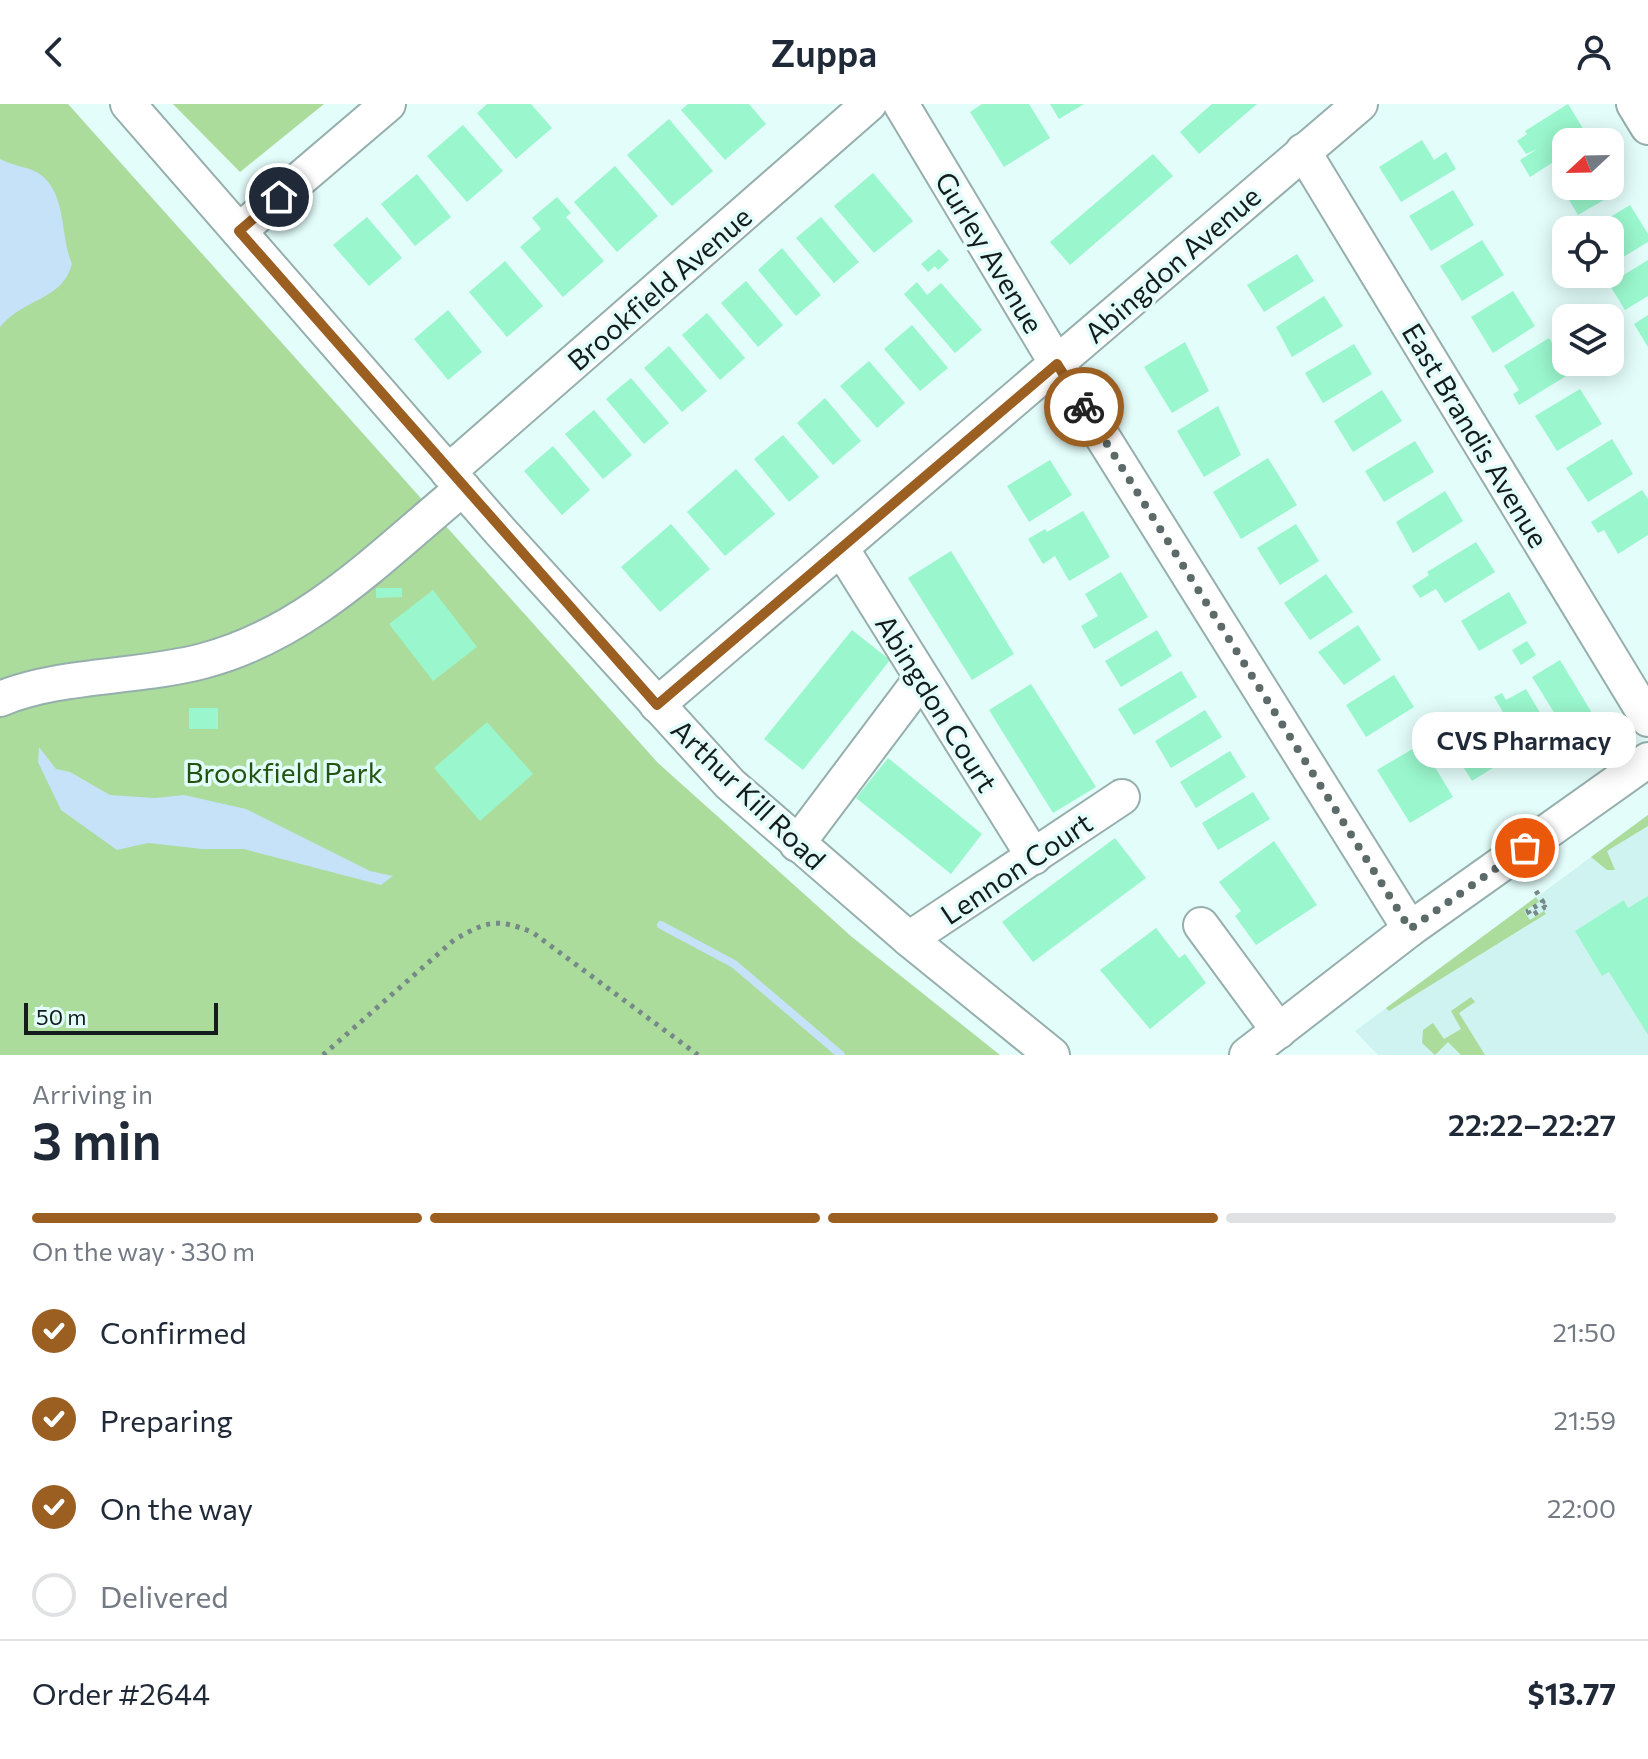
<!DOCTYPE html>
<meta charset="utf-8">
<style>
:root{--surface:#fff;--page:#f6f6f7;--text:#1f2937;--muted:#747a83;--line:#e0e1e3;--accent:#9b5f21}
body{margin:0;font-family:Commissioner,sans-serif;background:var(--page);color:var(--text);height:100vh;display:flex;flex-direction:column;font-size:30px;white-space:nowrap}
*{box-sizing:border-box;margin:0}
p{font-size:26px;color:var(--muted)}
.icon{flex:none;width:44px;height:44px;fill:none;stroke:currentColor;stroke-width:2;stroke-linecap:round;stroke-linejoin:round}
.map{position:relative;height:951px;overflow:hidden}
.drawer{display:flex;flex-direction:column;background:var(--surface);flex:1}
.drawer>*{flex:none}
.needle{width:52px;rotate:248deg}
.fabs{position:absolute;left:1552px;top:24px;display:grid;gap:16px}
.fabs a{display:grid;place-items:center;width:72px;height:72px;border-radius:16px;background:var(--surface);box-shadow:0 4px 20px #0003;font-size:40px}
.scale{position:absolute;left:24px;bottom:20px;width:194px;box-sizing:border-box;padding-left:8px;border:4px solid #141d1c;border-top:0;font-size:22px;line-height:28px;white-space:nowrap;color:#141d1c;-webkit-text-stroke:6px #e3fdfa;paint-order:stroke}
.pin{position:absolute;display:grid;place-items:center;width:68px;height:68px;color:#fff;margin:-34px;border:4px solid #fff;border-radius:50%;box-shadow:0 2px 8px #0007}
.courier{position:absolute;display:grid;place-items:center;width:80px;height:80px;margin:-40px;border:6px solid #9b5f21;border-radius:50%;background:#fff;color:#222;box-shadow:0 2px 10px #0007}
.bubble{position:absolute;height:56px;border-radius:24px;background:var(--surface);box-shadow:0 4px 20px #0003;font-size:26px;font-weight:600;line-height:56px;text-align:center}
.summary em{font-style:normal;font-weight:600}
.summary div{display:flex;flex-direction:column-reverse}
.summary{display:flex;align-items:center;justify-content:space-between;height:136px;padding:0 32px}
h1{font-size:52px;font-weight:600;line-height:60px}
.bar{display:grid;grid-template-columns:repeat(4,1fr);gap:12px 8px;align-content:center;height:96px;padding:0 32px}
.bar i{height:10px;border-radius:6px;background:var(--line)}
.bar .current{background:var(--accent)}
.bar p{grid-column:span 4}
.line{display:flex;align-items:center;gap:20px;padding:0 32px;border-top:2px solid var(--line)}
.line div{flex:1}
ol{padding:0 32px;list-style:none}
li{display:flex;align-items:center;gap:24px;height:88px}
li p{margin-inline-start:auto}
li .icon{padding:8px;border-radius:50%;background:var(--accent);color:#fff;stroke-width:4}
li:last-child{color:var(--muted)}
li i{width:44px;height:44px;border:4px solid var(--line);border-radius:50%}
header{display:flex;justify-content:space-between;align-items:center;height:104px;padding:0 32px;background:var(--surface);font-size:36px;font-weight:600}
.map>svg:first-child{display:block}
.built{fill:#cff3f0}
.green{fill:#abdc9c}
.water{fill:#c5e2f8}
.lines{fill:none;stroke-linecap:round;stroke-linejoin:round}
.stream{stroke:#c5e2f8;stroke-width:8}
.building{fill:#9af7cd}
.minor-casing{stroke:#96afad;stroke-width:38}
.path{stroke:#778987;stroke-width:5;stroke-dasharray:4 6;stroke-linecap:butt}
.minor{stroke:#fff;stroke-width:34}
.done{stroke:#5c6b6a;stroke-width:8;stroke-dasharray:0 14.4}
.route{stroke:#9b5f21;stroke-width:10}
.labels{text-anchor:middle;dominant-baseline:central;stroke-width:7;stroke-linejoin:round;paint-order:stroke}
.street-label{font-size:28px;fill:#141d1c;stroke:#e3fdfa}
.park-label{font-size:28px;fill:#235311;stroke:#e3fdfa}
</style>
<header><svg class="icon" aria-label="back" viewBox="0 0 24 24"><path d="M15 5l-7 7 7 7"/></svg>Zuppa<svg class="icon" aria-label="person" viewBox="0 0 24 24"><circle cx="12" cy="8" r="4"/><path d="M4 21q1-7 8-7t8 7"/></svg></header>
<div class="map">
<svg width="1648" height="951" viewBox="0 0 1648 951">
<rect width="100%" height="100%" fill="#e3fdfa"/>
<polygon class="built" points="1648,711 1648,951 1378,951 1355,927"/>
<g class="green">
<polygon points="0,0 68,0 658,659 852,833 1000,951 0,951"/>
<polygon points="173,0 324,0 240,68"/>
<polygon points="1648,711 1648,722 1607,747 1615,766 1607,766 1591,753"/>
<polygon points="1536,793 1539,798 1524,807 1530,816 1544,807 1546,810 1389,907 1386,904"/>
<polygon points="1471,893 1475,898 1459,909 1485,951 1461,951 1448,938 1435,951 1422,939 1423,926 1433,919 1444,935 1461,925 1451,907"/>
</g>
<g class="water">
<path d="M0 55C12 62 31 63 41 71 67 91 60 132 72 160 62 197 25 193 0 223Z"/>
<polygon points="39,643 56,665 70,668 110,691 155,694 184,691 246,705 370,767 393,772 381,781 244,745 202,745 148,739 117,746 61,706 38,658"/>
</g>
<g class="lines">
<polyline class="stream" points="661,821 734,860 841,951"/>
</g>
<g class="building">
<polygon points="487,0 531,0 552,24 516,55 477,9"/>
<polygon points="688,0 749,0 766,20 725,56 681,6"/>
<polygon points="982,0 1029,0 1050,34 1004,63 970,8"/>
<polygon points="1050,0 1084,0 1059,15"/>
<polygon points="1212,0 1257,0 1199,50 1180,28"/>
<polygon points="1568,0 1590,36 1566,38 1566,50 1530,73 1520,56 1537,45 1526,50 1517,37 1527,30 1525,27"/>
<polygon points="669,15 713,67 672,102 627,51"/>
<polygon points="463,21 503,67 467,98 427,52"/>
<polygon points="1422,36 1434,56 1446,48 1456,65 1401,98 1379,63"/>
<polygon points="1153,50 1173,72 1070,161 1050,138"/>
<polygon points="615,62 658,112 617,148 574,98"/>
<polygon points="1610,67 1621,86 1578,111 1557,76 1566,71 1566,82 1610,82"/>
<polygon points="873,69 913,117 874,149 834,102"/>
<polygon points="417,70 451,113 415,142 381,100"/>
<polygon points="1453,86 1474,121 1431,147 1409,112"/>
<polygon points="557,93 571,109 566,113 604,157 563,193 520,143 541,125 532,114"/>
<polygon points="1630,101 1648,130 1648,138 1610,161 1610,126 1589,126"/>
<polygon points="367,113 402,154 369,182 333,141"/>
<polygon points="821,113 859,158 834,179 796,134"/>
<polygon points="1482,136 1504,171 1462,197 1440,162"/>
<polygon points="782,144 821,191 796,212 758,166"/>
<polygon points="939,145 949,156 938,166 935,162 928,168 921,160"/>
<polygon points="1297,150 1314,177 1264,208 1247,181"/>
<polygon points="1648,156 1648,192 1625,206 1609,180"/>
<polygon points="505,157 543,202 507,233 469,188"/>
<polygon points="746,177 783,221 758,243 721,199"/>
<polygon points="917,178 927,191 941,179 982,226 955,249 904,190"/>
<polygon points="1513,187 1535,222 1493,249 1471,213"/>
<polygon points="1324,192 1343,222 1292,253 1276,223"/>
<polygon points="448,206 482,248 448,276 414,235"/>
<polygon points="707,209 745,254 720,276 682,231"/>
<polygon points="1648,211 1648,243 1634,220"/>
<polygon points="912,221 948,264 920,287 884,245"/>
<polygon points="1549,234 1571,269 1519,301 1513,290 1519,286 1504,262"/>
<polygon points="1185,238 1209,287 1172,309 1144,263"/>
<polygon points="1354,240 1372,270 1323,299 1305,269"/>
<polygon points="669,242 707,287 682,308 644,264"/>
<polygon points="869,257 905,299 877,324 840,282"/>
<polygon points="631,274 669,319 644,340 606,295"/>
<polygon points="1580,285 1602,320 1557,347 1535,312"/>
<polygon points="1382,286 1402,317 1353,348 1334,317"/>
<polygon points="825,294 861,337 833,361 797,319"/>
<polygon points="1218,302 1241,351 1204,373 1177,327"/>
<polygon points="594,306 632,351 603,375 565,330"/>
<polygon points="783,331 819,373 789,398 754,355"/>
<polygon points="1612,335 1633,370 1588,398 1566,364"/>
<polygon points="1415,337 1434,368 1384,398 1365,367"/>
<polygon points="553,342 590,386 562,411 524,367"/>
<polygon points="1268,354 1297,401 1241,435 1213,388"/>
<polygon points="1050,356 1072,391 1029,418 1007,382"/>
<polygon points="736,365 775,410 725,452 687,408"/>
<polygon points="1642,386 1648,395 1648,431 1618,450 1604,426 1598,429 1591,418"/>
<polygon points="1445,387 1463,417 1413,449 1396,418"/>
<polygon points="1083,407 1110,453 1069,477 1055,452 1043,460 1028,435 1045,425 1047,428"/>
<polygon points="671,420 710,465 660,508 621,463"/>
<polygon points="1296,420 1319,457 1280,481 1257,444"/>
<polygon points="1476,438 1495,468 1445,499 1436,485 1420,494 1412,482 1429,471 1427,468"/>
<polygon points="951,447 1014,550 972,576 908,474"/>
<polygon points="1121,468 1148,513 1094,545 1081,522 1098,512 1085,490"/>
<polygon points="1326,470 1353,508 1310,536 1284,499"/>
<polygon points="376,484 402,484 402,493 376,494"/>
<polygon points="433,486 477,543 433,577 389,520"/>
<polygon points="1509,488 1527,519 1479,547 1461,517"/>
<polygon points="1358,521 1381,556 1344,581 1318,548"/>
<polygon points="852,526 890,556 803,666 764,635"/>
<polygon points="1157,526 1172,552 1121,583 1105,557"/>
<polygon points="1527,537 1536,551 1521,561 1512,546"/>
<polygon points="1560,556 1592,609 1565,626 1532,573"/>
<polygon points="1181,567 1197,593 1134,631 1118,605"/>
<polygon points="1394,571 1414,603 1366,633 1346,601"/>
<polygon points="1031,580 1096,683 1053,709 989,606"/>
<polygon points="1526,585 1555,634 1528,650 1494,593 1502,589 1506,596"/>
<rect x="189" y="604" width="29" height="21"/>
<polygon points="1205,606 1222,633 1171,664 1155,637"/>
<polygon points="1483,617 1507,655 1472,677 1448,638"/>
<polygon points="487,618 533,670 480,717 434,664"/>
<polygon points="1421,640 1453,693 1410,719 1377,666"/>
<polygon points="1230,647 1246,673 1196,704 1180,678"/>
<polygon points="888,654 982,730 951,770 856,694"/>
<polygon points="1253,688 1270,715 1218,746 1202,719"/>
<polygon points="1115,734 1146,774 1033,858 1002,818"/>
<polygon points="1274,737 1317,801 1256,841 1235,812 1241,807 1219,778"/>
<polygon points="1648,792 1648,931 1609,868 1602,872 1575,827 1624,796 1628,804"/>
<polygon points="1156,824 1179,854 1185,850 1206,879 1150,925 1100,866"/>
</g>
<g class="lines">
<g class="minor-casing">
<g id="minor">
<polyline points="128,0 500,427 730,680 909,835 1052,951"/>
<polyline points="901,0 1057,260 1410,825"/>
<polyline points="1634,0 1648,23"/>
<polyline points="1303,47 1648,615"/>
<polyline points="239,127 388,0"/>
<polyline points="448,368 869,0"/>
<polyline points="841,444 1034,753"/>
<path d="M0 595C59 570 140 574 203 557 307 530 382 451 463 384"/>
<polyline points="657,601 1360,0"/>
<polyline points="797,740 921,575"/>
<polyline points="1201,821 1279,927"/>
<polyline points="909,835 1122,693"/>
<polyline points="1247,951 1410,825 1648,656"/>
</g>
</g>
<g class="path">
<polyline points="1536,787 1543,798 1528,807 1531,812 1545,803 1549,808"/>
<path d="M323 951 454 836C487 817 496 814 532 828L698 951"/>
</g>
<use href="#minor" class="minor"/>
</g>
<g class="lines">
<polyline class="done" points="1084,303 1410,825 1525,744"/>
<polyline class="route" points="279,93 239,127 657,601 1057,260 1084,303"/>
</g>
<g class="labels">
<g class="street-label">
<text transform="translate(990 148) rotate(59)">Gurley Avenue</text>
<text transform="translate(1172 160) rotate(-41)">Abingdon Avenue</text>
<text transform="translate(659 184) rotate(-41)">Brookfield Avenue</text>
<text transform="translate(1476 331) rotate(59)">East Brandis Avenue</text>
<text transform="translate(937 599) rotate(58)">Abingdon Court</text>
<text transform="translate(749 690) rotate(44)">Arthur Kill Road</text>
<text transform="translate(1016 764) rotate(-34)">Lennon Court</text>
</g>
<g class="park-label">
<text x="284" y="668">Brookfield Park</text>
</g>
</g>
</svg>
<div class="fabs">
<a><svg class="needle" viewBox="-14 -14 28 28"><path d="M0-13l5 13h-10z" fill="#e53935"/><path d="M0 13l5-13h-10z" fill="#747a83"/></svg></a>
<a><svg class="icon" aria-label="locate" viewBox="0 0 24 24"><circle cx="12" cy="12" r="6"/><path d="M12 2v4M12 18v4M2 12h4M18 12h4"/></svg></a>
<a><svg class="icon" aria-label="layers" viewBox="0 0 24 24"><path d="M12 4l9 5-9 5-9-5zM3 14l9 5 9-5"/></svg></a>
</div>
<div class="scale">50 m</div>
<div class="pin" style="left:1525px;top:744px;background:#ea580c"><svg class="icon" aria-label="bag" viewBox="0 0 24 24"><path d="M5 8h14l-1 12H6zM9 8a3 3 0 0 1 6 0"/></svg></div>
<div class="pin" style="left:279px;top:93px;background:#1f2937"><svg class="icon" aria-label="home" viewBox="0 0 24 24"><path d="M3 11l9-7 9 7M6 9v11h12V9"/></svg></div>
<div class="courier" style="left:1084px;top:303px"><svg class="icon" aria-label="bike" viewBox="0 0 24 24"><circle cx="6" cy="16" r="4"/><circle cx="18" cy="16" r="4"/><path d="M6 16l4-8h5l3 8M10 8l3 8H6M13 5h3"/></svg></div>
<div class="bubble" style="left:1412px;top:608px;width:224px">CVS Pharmacy</div>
</div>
<section class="drawer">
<div class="summary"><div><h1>3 min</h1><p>Arriving in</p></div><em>22:22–22:27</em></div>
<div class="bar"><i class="current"></i><i class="current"></i><i class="current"></i><i></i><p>On the way · 330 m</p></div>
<ol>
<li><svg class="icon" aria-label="check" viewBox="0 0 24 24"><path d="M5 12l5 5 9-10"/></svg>Confirmed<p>21:50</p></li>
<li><svg class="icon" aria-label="check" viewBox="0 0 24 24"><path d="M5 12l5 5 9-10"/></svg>Preparing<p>21:59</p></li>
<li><svg class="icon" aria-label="check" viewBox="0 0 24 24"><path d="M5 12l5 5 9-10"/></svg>On the way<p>22:00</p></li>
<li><i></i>Delivered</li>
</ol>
<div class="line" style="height:104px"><div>Order #2644</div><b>$13.77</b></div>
</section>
